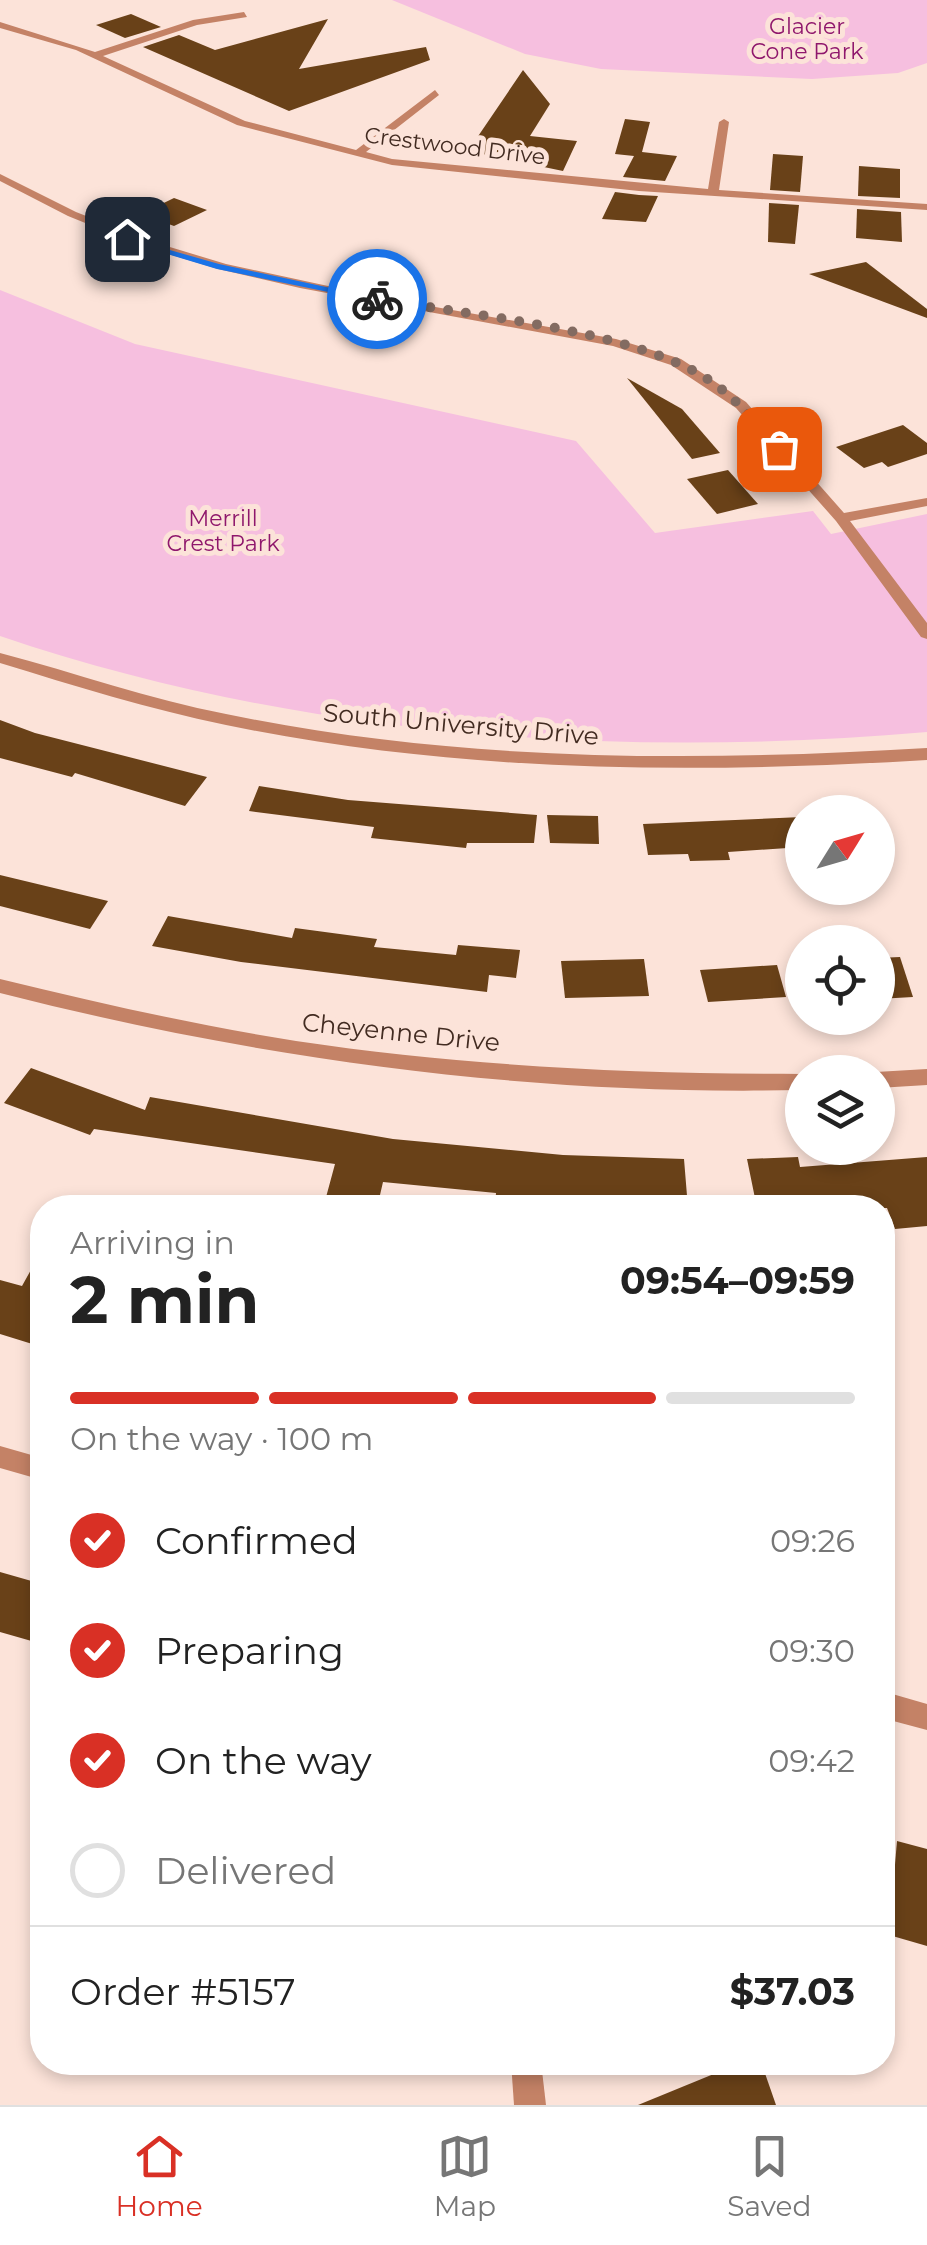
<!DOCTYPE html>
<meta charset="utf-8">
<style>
:root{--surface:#fff;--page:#f6f6f6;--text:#222;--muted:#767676;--line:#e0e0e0;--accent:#d93025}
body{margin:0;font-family:Montserrat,sans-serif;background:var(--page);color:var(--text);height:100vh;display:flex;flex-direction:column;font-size:38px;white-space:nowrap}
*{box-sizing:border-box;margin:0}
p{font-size:32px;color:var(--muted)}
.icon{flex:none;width:55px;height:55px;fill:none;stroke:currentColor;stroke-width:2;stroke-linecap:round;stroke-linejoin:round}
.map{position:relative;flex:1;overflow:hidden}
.details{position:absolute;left:30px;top:1195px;width:865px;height:880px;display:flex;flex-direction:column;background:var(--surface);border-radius:40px;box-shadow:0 5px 15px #0003}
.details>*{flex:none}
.needle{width:65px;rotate:53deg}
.tools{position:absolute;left:785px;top:795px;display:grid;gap:20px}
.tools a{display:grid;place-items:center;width:110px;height:110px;border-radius:50%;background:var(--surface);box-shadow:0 5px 15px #0003;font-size:50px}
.pin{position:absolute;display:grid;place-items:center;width:85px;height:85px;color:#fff;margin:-42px;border-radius:20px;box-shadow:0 5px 15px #0006}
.courier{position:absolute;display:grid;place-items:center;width:100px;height:100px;margin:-50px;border:8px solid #1a73e8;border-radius:50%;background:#fff;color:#222;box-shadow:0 2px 12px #0007}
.summary em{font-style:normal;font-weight:700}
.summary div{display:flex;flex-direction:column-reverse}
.summary{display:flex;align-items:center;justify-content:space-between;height:170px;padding:0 40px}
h1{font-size:65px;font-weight:700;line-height:75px}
.bar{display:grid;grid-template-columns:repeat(4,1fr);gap:15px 10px;align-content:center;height:120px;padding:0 40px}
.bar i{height:12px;border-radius:8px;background:var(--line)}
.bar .current{background:var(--accent)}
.bar p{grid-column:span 4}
.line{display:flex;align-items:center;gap:25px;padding:0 40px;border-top:2px solid var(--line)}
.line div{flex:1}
ol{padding:0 40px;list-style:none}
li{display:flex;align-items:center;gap:30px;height:110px}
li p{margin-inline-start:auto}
li .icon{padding:10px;border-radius:50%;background:var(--accent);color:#fff;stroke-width:4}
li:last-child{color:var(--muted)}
li i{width:55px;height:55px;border:5px solid var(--line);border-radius:50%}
.tabs{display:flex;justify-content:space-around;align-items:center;height:140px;border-top:2px solid var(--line);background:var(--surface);font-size:28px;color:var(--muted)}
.tabs a{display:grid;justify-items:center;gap:5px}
.tabs .current{color:var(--accent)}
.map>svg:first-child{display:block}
.green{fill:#f6bfdf}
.building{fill:#694118}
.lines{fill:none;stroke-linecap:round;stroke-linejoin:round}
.minor{fill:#c48266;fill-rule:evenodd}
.route{fill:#1a73e8}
.done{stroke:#836b61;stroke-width:10;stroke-dasharray:0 18}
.labels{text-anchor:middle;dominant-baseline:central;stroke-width:10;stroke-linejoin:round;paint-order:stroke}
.far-park-label{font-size:22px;fill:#8f176c;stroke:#fce3d9}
.far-street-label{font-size:22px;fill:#422b21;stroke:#fce3d9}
.street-label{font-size:25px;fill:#422b21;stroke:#fce3d9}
</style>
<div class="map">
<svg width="927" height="2105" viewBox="0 0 927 2105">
<rect width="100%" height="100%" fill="#fce3d9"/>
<g class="green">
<polygon points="392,0 927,0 927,63 898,73 812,79 601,69 525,54"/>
<path d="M0 290 135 344 576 441 655 533 813 511 831 534 927 514V732C615 759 298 737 0 636Z"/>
</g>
<g class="building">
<polygon points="131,14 161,27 125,38 96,25"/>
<polygon points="328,19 299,69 426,47 430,60 289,111 143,47 179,35 215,50"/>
<polygon points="523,70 550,104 530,136 577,141 563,171 468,151"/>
<polygon points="625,119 650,122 642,152 677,156 665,181 623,177 634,156 615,154"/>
<polygon points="773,154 803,156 800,192 770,190"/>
<polygon points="859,166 900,169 900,198 858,196"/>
<polygon points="615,192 639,195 658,196 646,222 602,219"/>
<polygon points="174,198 207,210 174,226 141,214"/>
<polygon points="769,203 799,205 795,244 768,242"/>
<polygon points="857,209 901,212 902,242 856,238"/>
<polygon points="866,262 927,309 927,318 809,274"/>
<polygon points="627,378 682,409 720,453 692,459"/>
<polygon points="903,425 927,443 927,454 888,467 882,462 864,468 836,447"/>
<polygon points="728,470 758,504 717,514 687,479"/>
<polygon points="0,720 35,733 207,777 185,806 75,773 72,777 0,758"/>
<polygon points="259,786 348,800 537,815 534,843 467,843 466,848 371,838 374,827 249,811"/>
<polygon points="547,815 598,816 599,844 550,843"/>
<polygon points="802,817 802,847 728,852 730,860 690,861 688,854 648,855 643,824"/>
<polygon points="0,875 108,901 90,929 0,906"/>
<polygon points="168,916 292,938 295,928 377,939 374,947 456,955 458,945 520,950 516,978 489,975 487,992 241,962 152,946"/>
<polygon points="900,957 913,997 878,999 878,958"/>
<polygon points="644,959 649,996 565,998 561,961"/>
<polygon points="777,965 786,997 708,1002 700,970"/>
<polygon points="31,1068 145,1110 150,1097 393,1139 563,1155 684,1159 688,1208 650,1208 650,1201 536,1197 535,1208 515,1208 495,1206 496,1193 383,1182 377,1208 325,1201 335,1164 94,1129 90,1135 4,1103"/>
<polygon points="798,1157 800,1167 927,1157 927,1226 895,1229 887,1208 757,1208 747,1159"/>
<polygon points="42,1250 42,1347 0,1334 0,1280 22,1286"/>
<polygon points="0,1572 42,1584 42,1644 0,1632"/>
<polygon points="897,1841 927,1849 927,1946 889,1935"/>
<polygon points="743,2062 761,2062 776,2105 638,2105"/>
</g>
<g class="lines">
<g class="minor">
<polygon points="244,12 247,17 197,25 103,56 245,121 356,150 435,90 439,95 366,152 392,159 708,189 719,122 724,119 729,122 719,190 927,204 927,210 639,191 392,165 237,125 76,50 0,28 0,22 95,52 193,20"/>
<polygon points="0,174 76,212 150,241 226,264 379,297 616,339 681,359 746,402 844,513 927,498 927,506 850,521 927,623 927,639 921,637 836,521 736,408 671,365 613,346 300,288 218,269 142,246 68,216 0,181"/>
<path d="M0 653C76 673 149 699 226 714 457 762 693 762 927 748V760C693 774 457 773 226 725 149 709 75 686 0 663Z"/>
<path d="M0 979C98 1003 196 1025 296 1041 464 1066 633 1074 802 1074V1090C531 1096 263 1060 0 993Z"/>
<polygon points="927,1069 927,1085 878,1088 876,1072"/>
<polygon points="0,1446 42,1458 42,1480 0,1468"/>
<polygon points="882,1691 927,1704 927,1730 882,1718"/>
<polygon points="511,2062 541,2062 546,2105 514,2105"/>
</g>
</g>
<polygon class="route" points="124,237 219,264 382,299 377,302 217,269 124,241"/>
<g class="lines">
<path class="done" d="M377 299C470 315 622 329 701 375 733 394 755 421 779 449"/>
</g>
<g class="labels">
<g class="far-park-label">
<text x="807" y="26">Glacier<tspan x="807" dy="25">Cone Park</tspan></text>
<text x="223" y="518">Merrill<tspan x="223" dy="25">Crest Park</tspan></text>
</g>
<g class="far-street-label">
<text transform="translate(455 146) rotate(7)">Crestwood Drive</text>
</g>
<g class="street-label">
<text transform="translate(461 724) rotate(5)">South University Drive</text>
<text transform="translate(401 1032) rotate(6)">Cheyenne Drive</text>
</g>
</g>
</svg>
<div class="tools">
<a><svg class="needle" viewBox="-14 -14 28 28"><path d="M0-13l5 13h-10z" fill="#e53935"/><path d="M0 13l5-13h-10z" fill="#767676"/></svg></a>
<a><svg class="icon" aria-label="locate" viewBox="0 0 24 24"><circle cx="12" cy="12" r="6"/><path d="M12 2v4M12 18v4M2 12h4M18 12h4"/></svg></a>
<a><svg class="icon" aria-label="layers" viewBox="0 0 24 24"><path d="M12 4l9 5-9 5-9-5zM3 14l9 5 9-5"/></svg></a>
</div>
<div class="pin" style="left:779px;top:449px;background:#ea580c"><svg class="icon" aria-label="bag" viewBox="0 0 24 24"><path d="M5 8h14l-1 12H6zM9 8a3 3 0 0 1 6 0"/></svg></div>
<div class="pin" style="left:127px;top:239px;background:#1f2937"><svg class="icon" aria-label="home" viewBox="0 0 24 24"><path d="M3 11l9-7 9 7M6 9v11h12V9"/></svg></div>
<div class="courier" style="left:377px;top:299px"><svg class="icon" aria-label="bike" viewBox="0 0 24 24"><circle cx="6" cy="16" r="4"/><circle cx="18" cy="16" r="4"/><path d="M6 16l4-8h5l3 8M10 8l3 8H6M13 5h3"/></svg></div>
<section class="details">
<div class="summary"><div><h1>2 min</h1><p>Arriving in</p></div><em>09:54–09:59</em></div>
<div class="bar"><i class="current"></i><i class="current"></i><i class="current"></i><i></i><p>On the way · 100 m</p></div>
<ol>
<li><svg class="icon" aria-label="check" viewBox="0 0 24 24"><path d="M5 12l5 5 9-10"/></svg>Confirmed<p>09:26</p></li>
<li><svg class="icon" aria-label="check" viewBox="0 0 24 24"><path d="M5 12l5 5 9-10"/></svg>Preparing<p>09:30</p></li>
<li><svg class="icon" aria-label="check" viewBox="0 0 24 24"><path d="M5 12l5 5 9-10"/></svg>On the way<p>09:42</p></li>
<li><i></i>Delivered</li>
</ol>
<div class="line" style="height:130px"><div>Order #5157</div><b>$37.03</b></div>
</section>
</div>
<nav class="tabs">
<a class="current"><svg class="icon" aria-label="home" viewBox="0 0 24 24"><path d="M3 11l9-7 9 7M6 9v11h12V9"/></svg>Home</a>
<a><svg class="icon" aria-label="map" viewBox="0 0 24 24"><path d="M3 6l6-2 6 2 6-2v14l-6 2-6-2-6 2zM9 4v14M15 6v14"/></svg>Map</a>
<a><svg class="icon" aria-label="saved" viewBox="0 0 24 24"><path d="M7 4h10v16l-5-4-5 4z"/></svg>Saved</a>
</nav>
